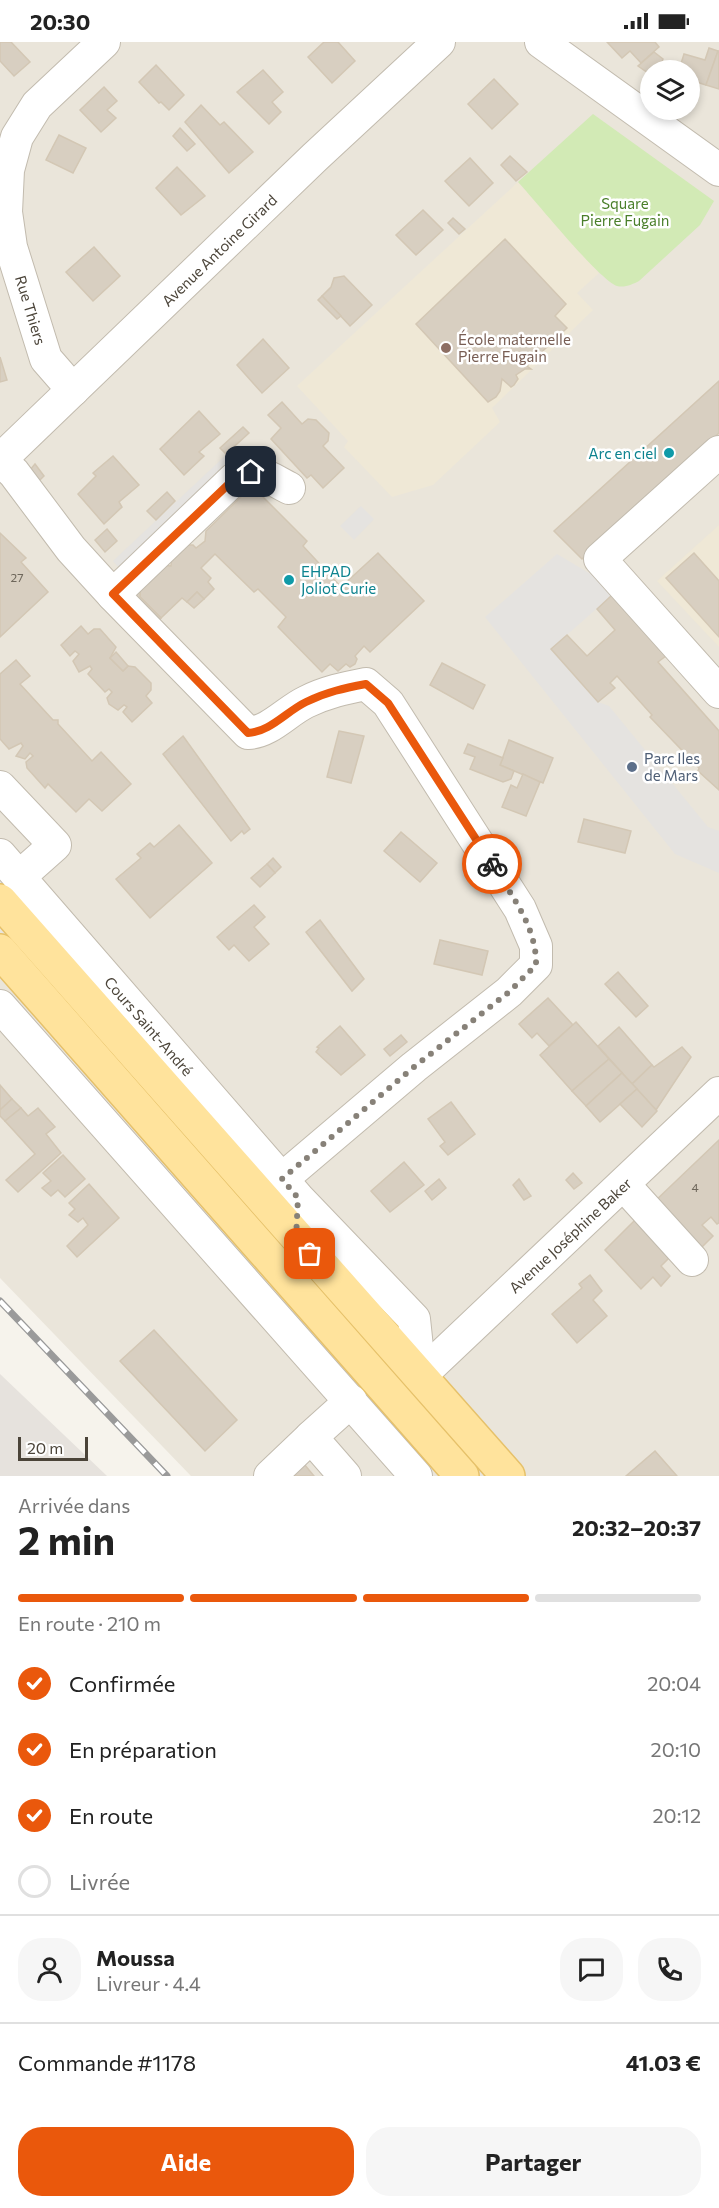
<!DOCTYPE html>
<html lang="fr">
<meta charset="utf-8">
<style>
:root{--surface:#fff;--page:#f6f6f6;--text:#222;--muted:#767676;--line:#e0e0e0;--accent:#ea580c}
body{margin:0;font-family:Commissioner,sans-serif;background:var(--page);color:var(--text);height:100vh;display:flex;flex-direction:column;font-size:22px;white-space:nowrap}
*{box-sizing:border-box;margin:0}
p{font-size:20px;color:var(--muted)}
.icon{flex:none;width:33px;height:33px;fill:none;stroke:currentColor;stroke-width:2;stroke-linecap:round;stroke-linejoin:round}
.map{position:relative;height:1434px;overflow:hidden}
.drawer{display:flex;flex-direction:column;background:var(--surface);flex:1}
.drawer>*{flex:none}
.tools{position:absolute;left:640px;top:18px;display:grid;gap:12px}
.tools a{display:grid;place-items:center;width:60px;height:60px;border-radius:50%;background:var(--surface);box-shadow:0 3px 9px #0003;font-size:30px}
.scale{position:absolute;left:18px;bottom:15px;width:70px;box-sizing:border-box;padding-left:6px;border:3px solid #4b4439;border-top:0;font-size:16px;line-height:21px;white-space:nowrap;color:#4b4439;-webkit-text-stroke:4px #fff;paint-order:stroke}
.pin{position:absolute;display:grid;place-items:center;width:51px;height:51px;color:#fff;margin:-26px;border-radius:12px;box-shadow:0 3px 9px #0006}
.courier{position:absolute;display:grid;place-items:center;width:60px;height:60px;margin:-30px;border:4px solid #ea580c;border-radius:50%;background:#fff;color:#222;box-shadow:0 2px 8px #0007}
.head em{font-style:normal;font-weight:700}
.head div{display:flex;flex-direction:column-reverse}
.head{display:flex;align-items:center;justify-content:space-between;height:102px;padding:0 18px}
h1{font-size:39px;font-weight:700;line-height:45px}
.bar{display:grid;grid-template-columns:repeat(4,1fr);gap:9px 6px;align-content:center;height:72px;padding:0 18px}
.bar i{height:8px;border-radius:4px;background:var(--line)}
.bar .selected{background:var(--accent)}
.bar p{grid-column:span 4}
.line{display:flex;align-items:center;gap:15px;padding:0 18px;border-top:2px solid var(--line)}
.line div{flex:1}
.round{display:grid;place-items:center;flex:none;width:63px;height:63px;border-radius:24px;background:var(--page)}
ol{padding:0 18px;list-style:none}
li{display:flex;align-items:center;gap:18px;height:66px}
li p{margin-inline-start:auto}
li .icon{padding:6px;border-radius:50%;background:var(--accent);color:#fff;stroke-width:4}
li:last-child{color:var(--muted)}
li i{width:33px;height:33px;border:3px solid var(--line);border-radius:50%}
.action{display:flex;gap:12px;margin-top:auto;padding:12px 18px}
.action a{flex:1;height:69px;border-radius:24px;background:var(--accent);color:#fff;font-size:24px;font-weight:700;line-height:69px;text-align:center}
.action a+a{background:var(--page);color:var(--text)}
.status{display:flex;justify-content:space-between;align-items:center;height:42px;padding:0 30px;background:var(--surface);direction:ltr}
.status svg{height:16px;fill:currentColor}
.map>svg:first-child{display:block}
.residential{fill:#eae5da;fill-rule:evenodd}
.industrial{fill:#e6e2dd}
.education{fill:#efe8d6}
.green{fill:#d2eab5}
.parking{fill:#e5e3e0}
.building{fill:#d8cfc1;stroke:#d3c7b4;stroke-width:1.5}
.lines{fill:none;stroke-linecap:round;stroke-linejoin:round}
.minor-casing{stroke:#c2bbae;stroke-width:34}
.major-casing{stroke:#e6c16a;stroke-width:36}
.minor{stroke:#fff;stroke-width:32}
.major{stroke:#ffe39c;stroke-width:33}
.rail-casing{stroke:#9a9a9a;stroke-width:7}
.rail{stroke:#fff;stroke-width:4.5;stroke-dasharray:14;stroke-linecap:butt}
.done{stroke:#878178;stroke-width:6;stroke-dasharray:0 10.8}
.route{stroke:#ea580c;stroke-width:8}
.education-dot{fill:#8d6e63;stroke:#fff;stroke-width:2}
.culture-dot{fill:#0f9aa8;stroke:#fff;stroke-width:2}
.service-dot{fill:#5c6f8a;stroke:#fff;stroke-width:2}
.labels{text-anchor:middle;dominant-baseline:central;stroke-width:5;stroke-linejoin:round;paint-order:stroke}
.number-label{font-size:12px;fill:#6e675b}
.park-label{font-size:15px;fill:#4a7f2a;stroke:#fff}
.street-label{font-size:15px;fill:#4b4439;stroke:#fff}
.education-label{font-size:15px;fill:#785e54;stroke:#fff;text-anchor:start}
.culture-label{font-size:15px;fill:#0d838f;stroke:#fff;text-anchor:end}
.service-label{font-size:15px;fill:#4e5e75;stroke:#fff;text-anchor:start}
</style>
<div class="status"><b>20:30</b><svg viewBox="0 0 49 12"><path d="M0 12V9h3v3zM5 12V6h3v6zM10 12V3h3v9zM15 12V0h3v12zM26 1h20v11H26zM47 4h2v5h-2z"/></svg></div>
<div class="map">
<svg width="719" height="1434" viewBox="0 0 719 1434">
<rect width="100%" height="100%" fill="#f6f3ec"/>
<path class="residential" d="M0 0H719V1434H191L0 1236ZM651 28H690V68H651Z"/>
<polygon class="industrial" points="0,1332 107,1434 0,1434"/>
<g class="education">
<polygon points="518,140 599,231 577,251 593,268 492,366 500,380 433,443 392,455 344,405 348,399 297,344"/>
<polygon points="719,483 719,605 657,539"/>
</g>
<path class="green" d="M593 72 714 159 700 183 639 239C633 242 625 246 617 244 598 237 536 159 518 140Z"/>
<g class="parking">
<polygon points="225,414 237,427 124,532 113,519"/>
<polygon points="361,464 374,477 354,498 340,484"/>
<polygon points="557,512 599,537 612,553 551,607 598,660 609,664 708,785 719,789 719,831 675,812 485,575"/>
</g>
<g class="building">
<polygon points="0,0 11,0 30,20 14,34 0,19"/>
<polygon points="324,0 338,0 355,19 332,41 308,15"/>
<polygon points="607,0 655,0 659,5 641,21 630,9 622,16"/>
<polygon points="709,6 718,9 706,43 690,38 690,28 679,28 684,12 705,18"/>
<polygon points="718,9 719,9 719,47 706,43"/>
<polygon points="654,10 663,17 659,28 651,28 651,33 638,24"/>
<polygon points="156,23 184,53 169,68 161,60 159,61 139,40"/>
<polygon points="263,28 283,50 272,60 281,70 269,82 237,50"/>
<polygon points="494,37 518,62 492,87 468,62"/>
<polygon points="104,45 117,59 107,68 116,76 101,90 80,68"/>
<polygon points="201,63 220,83 224,80 253,110 229,131 185,80"/>
<polygon points="180,86 195,102 187,109 173,94"/>
<polygon points="59,93 86,106 73,131 46,118"/>
<polygon points="510,114 527,130 516,139 501,123"/>
<polygon points="470,116 493,141 469,164 445,139"/>
<polygon points="177,125 205,154 181,173 156,146"/>
<polygon points="423,168 443,188 416,213 396,193"/>
<polygon points="453,176 465,187 459,192 448,181"/>
<polygon points="505,197 566,262 555,274 567,286 527,324 531,327 525,327 516,333 518,337 514,343 511,345 502,337 500,349 496,355 488,360 416,282"/>
<polygon points="94,205 120,234 93,259 66,230"/>
<polygon points="344,234 372,263 350,284 322,254 331,245 334,236"/>
<polygon points="322,254 341,274 337,277 318,258"/>
<polygon points="263,297 289,326 262,351 237,323"/>
<polygon points="0,315 7,338 0,340"/>
<polygon points="719,339 719,391 582,517 554,489"/>
<polygon points="282,360 302,382 308,377 316,378 329,391 328,399 323,404 344,426 323,446 311,433 307,436 271,397 281,386 268,373"/>
<polygon points="199,369 220,392 199,410 204,414 184,433 160,407"/>
<polygon points="243,385 249,391 226,412 220,406"/>
<polygon points="113,414 139,443 119,460 122,465 104,482 78,452 96,434 93,431"/>
<polygon points="35,422 44,434 39,439 30,428"/>
<polygon points="252,444 307,499 303,504 341,545 378,511 424,559 370,610 364,604 355,614 357,617 355,622 350,625 346,622 338,629 330,622 322,630 278,585 286,575 258,547 254,550 215,512 201,526 211,536 208,540 214,547 204,557 197,550 187,560 182,556 161,576 140,555 140,544 161,523 171,524 172,512 182,503 193,503 196,506 205,499 206,489"/>
<polygon points="167,450 175,459 156,478 147,469"/>
<polygon points="107,487 117,499 105,510 95,498"/>
<polygon points="0,491 26,516 21,520 48,550 0,595"/>
<polygon points="694,511 719,539 719,595 666,536"/>
<polygon points="140,544 140,555 161,576 154,583 128,556"/>
<polygon points="197,550 204,557 194,566 187,560"/>
<polygon points="612,553 666,614 658,620 719,689 719,748 698,729 699,726 650,675 652,673 617,634 610,641 615,646 598,660 551,607 567,593 587,614 615,588 597,567"/>
<polygon points="81,584 88,592 94,587 100,587 116,605 110,616 123,629 128,624 135,625 151,641 151,648 146,654 152,661 132,680 123,670 127,665 124,663 118,668 109,662 107,656 112,650 109,647 105,650 88,632 92,627 90,624 79,630 73,619 79,612 75,609 70,614 61,603"/>
<polygon points="116,610 128,624 123,629 110,616"/>
<polygon points="16,618 30,634 20,642 53,678 58,678 58,682 92,719 101,710 131,742 102,769 89,757 76,770 48,742 45,746 27,726 26,720 33,714 30,711 25,717 16,714 23,704 21,701 9,707 0,697 0,632"/>
<polygon points="442,621 485,643 473,667 430,643"/>
<polygon points="339,689 364,694 351,741 327,735"/>
<polygon points="183,694 250,787 244,792 242,789 231,799 163,712"/>
<polygon points="509,698 553,716 543,741 500,723"/>
<polygon points="468,702 503,716 500,723 514,729 511,737 503,740 470,727 475,715 464,711"/>
<polygon points="523,732 540,740 526,774 502,765 511,743 517,746"/>
<polygon points="584,777 631,789 625,811 578,800"/>
<polygon points="179,783 212,821 150,876 116,837 141,816 137,812 150,801 154,805"/>
<polygon points="401,790 437,821 420,840 384,809"/>
<polygon points="273,816 281,825 275,831 267,822"/>
<polygon points="267,822 275,831 260,845 251,836"/>
<polygon points="254,863 265,875 254,885 269,902 249,919 234,903 229,908 217,895"/>
<polygon points="320,878 364,937 352,949 306,890"/>
<polygon points="440,898 488,909 482,933 434,922"/>
<polygon points="618,930 648,964 636,975 605,942"/>
<polygon points="548,956 573,983 549,1004 537,991 532,996 519,982"/>
<polygon points="576,980 609,1017 572,1049 540,1013"/>
<polygon points="340,984 365,1013 341,1033 316,1010 319,1006 317,1005"/>
<polygon points="619,985 652,1023 632,1042 598,1004"/>
<polygon points="401,993 407,1000 390,1014 384,1007"/>
<polygon points="682,1005 691,1015 656,1068 632,1042 652,1023 654,1025"/>
<polygon points="609,1017 622,1031 586,1064 572,1049"/>
<polygon points="622,1031 637,1047 600,1080 586,1064"/>
<polygon points="0,1043 12,1057 0,1068"/>
<polygon points="637,1047 657,1069 642,1085 620,1062"/>
<polygon points="12,1057 21,1066 5,1079 0,1074 0,1068"/>
<polygon points="451,1060 475,1092 448,1113 440,1104 445,1100 428,1077"/>
<polygon points="21,1066 28,1074 38,1066 46,1075 55,1085 46,1092 61,1111 18,1150 6,1138 35,1112 5,1079"/>
<polygon points="719,1098 719,1181 717,1182 711,1175 702,1183 713,1194 697,1210 652,1162"/>
<polygon points="63,1113 85,1137 65,1155 58,1148 51,1154 42,1146 51,1139 43,1131"/>
<polygon points="404,1120 424,1143 390,1170 371,1149"/>
<polygon points="573,1131 582,1141 574,1147 566,1138"/>
<polygon points="439,1137 446,1146 432,1158 425,1149"/>
<polygon points="519,1137 531,1154 524,1158 513,1143"/>
<polygon points="89,1142 119,1176 77,1215 67,1204 88,1183 83,1176 78,1180 69,1173 75,1167 69,1161"/>
<polygon points="636,1177 671,1214 661,1224 670,1234 661,1244 653,1235 641,1247 605,1208"/>
<polygon points="590,1233 602,1249 593,1258 607,1274 577,1301 552,1272 582,1246 579,1242"/>
<polygon points="154,1288 237,1378 205,1409 120,1319"/>
<polygon points="655,1409 677,1434 626,1434"/>
<polygon points="304,1422 314,1434 290,1434"/>
</g>
<g class="lines">
<g class="minor-casing">
<g id="minor">
<polyline points="541,0 719,128"/>
<polyline points="73,348 46,317 11,205 6,170 8,128 17,95 37,63 104,0"/>
<polyline points="719,410 600,517 719,650"/>
<polyline points="0,418 315,115 439,0"/>
<path d="M0 418 14 431 71 507 113 553 234 437C259 426 266 434 289 446"/>
<path d="M113 553 248 691C270 690 287 669 306 660 326 650 345 646 366 642L388 661 520 867 536 904V923L509 950 414 1025 282 1137"/>
<polyline points="0,745 55,803 19,835"/>
<polyline points="0,813 298,1156 414,1277 420,1334"/>
<polyline points="0,964 416,1434"/>
<polyline points="624,1143 692,1218"/>
<polyline points="420,1334 719,1051"/>
<polyline points="270,1434 311,1395"/>
<polyline points="345,1434 311,1395 351,1359"/>
</g>
</g>
<g class="major-casing">
<g id="major">
<polyline points="0,859 508,1434"/>
<polyline points="0,909 462,1434"/>
</g>
</g>
<use href="#minor" class="minor"/>
<use href="#major" class="major"/>
<g class="rail-casing">
<polyline id="rail" points="0,1259 167,1434"/>
</g>
<use href="#rail" class="rail"/>
</g>
<g class="lines">
<path class="done" d="M310 1212 296 1196 298 1156 282 1137 414 1025 509 950 536 923C537 885 511 853 492 822"/>
<path class="route" d="M251 430 234 437 113 552 248 691C270 690 287 669 306 660 326 650 345 646 366 642L388 661 492 822"/>
</g>
<circle class="education-dot" cx="446" cy="306" r="6"/>
<g class="culture-dot">
<circle cx="669" cy="411" r="6"/>
<circle cx="289" cy="538" r="6"/>
</g>
<circle class="service-dot" cx="632" cy="725" r="6"/>
<g class="labels">
<g class="number-label">
<text x="17" y="535">27</text>
<text x="695" y="1145">4</text>
</g>
<g class="park-label">
<text x="625" y="161">Square<tspan x="625" dy="17">Pierre Fugain</tspan></text>
</g>
<g class="street-label">
<text transform="translate(219 208) rotate(-44)">Avenue Antoine Girard</text>
<text transform="translate(31 268) rotate(73)">Rue Thiers</text>
<text transform="translate(149 984) rotate(49)">Cours Saint-André</text>
<text transform="translate(570 1193) rotate(-43)">Avenue Joséphine Baker</text>
</g>
<g class="education-label">
<text x="458" y="297">École maternelle<tspan x="458" dy="17">Pierre Fugain</tspan></text>
</g>
<g class="culture-label">
<text x="657" y="411">Arc en ciel</text>
<text x="301" y="529" text-anchor="start">EHPAD<tspan x="301" dy="17">Joliot Curie</tspan></text>
</g>
<g class="service-label">
<text x="644" y="716">Parc Iles<tspan x="644" dy="17">de Mars</tspan></text>
</g>
</g>
</svg>
<div class="tools">
<a><svg class="icon" aria-label="layers" viewBox="0 0 24 24"><path d="M12 4l9 5-9 5-9-5zM3 14l9 5 9-5"/></svg></a>
</div>
<div class="scale">20 m</div>
<div class="pin" style="left:310px;top:1212px;background:#ea580c"><svg class="icon" aria-label="bag" viewBox="0 0 24 24"><path d="M5 8h14l-1 12H6zM9 8a3 3 0 0 1 6 0"/></svg></div>
<div class="pin" style="left:251px;top:430px;background:#1f2937"><svg class="icon" aria-label="home" viewBox="0 0 24 24"><path d="M3 11l9-7 9 7M6 9v11h12V9"/></svg></div>
<div class="courier" style="left:492px;top:822px"><svg class="icon" aria-label="bike" viewBox="0 0 24 24"><circle cx="6" cy="16" r="4"/><circle cx="18" cy="16" r="4"/><path d="M6 16l4-8h5l3 8M10 8l3 8H6M13 5h3"/></svg></div>
</div>
<section class="drawer">
<div class="head"><div><h1>2 min</h1><p>Arrivée dans</p></div><em>20:32–20:37</em></div>
<div class="bar"><i class="selected"></i><i class="selected"></i><i class="selected"></i><i></i><p>En route · 210 m</p></div>
<ol>
<li><svg class="icon" aria-label="check" viewBox="0 0 24 24"><path d="M5 12l5 5 9-10"/></svg>Confirmée<p>20:04</p></li>
<li><svg class="icon" aria-label="check" viewBox="0 0 24 24"><path d="M5 12l5 5 9-10"/></svg>En préparation<p>20:10</p></li>
<li><svg class="icon" aria-label="check" viewBox="0 0 24 24"><path d="M5 12l5 5 9-10"/></svg>En route<p>20:12</p></li>
<li><i></i>Livrée</li>
</ol>
<div class="line" style="height:108px"><a class="round"><svg class="icon" aria-label="person" viewBox="0 0 24 24"><circle cx="12" cy="8" r="4"/><path d="M4 21q1-7 8-7t8 7"/></svg></a><div><b>Moussa</b><p>Livreur · 4.4</p></div><a class="round"><svg class="icon" aria-label="chat" viewBox="0 0 24 24"><path d="M4 5h16v11H9l-5 4z"/></svg></a><a class="round"><svg class="icon" aria-label="phone" viewBox="0 0 24 24"><path d="M5 4h4l2 5-3 2q2 4 5 5l2-3 5 2v4C11 20 4 13 5 4z"/></svg></a></div>
<div class="line" style="height:78px"><div>Commande #1178</div><b>41.03 €</b></div>
<div class="action"><a>Aide</a><a>Partager</a></div>
</section>
